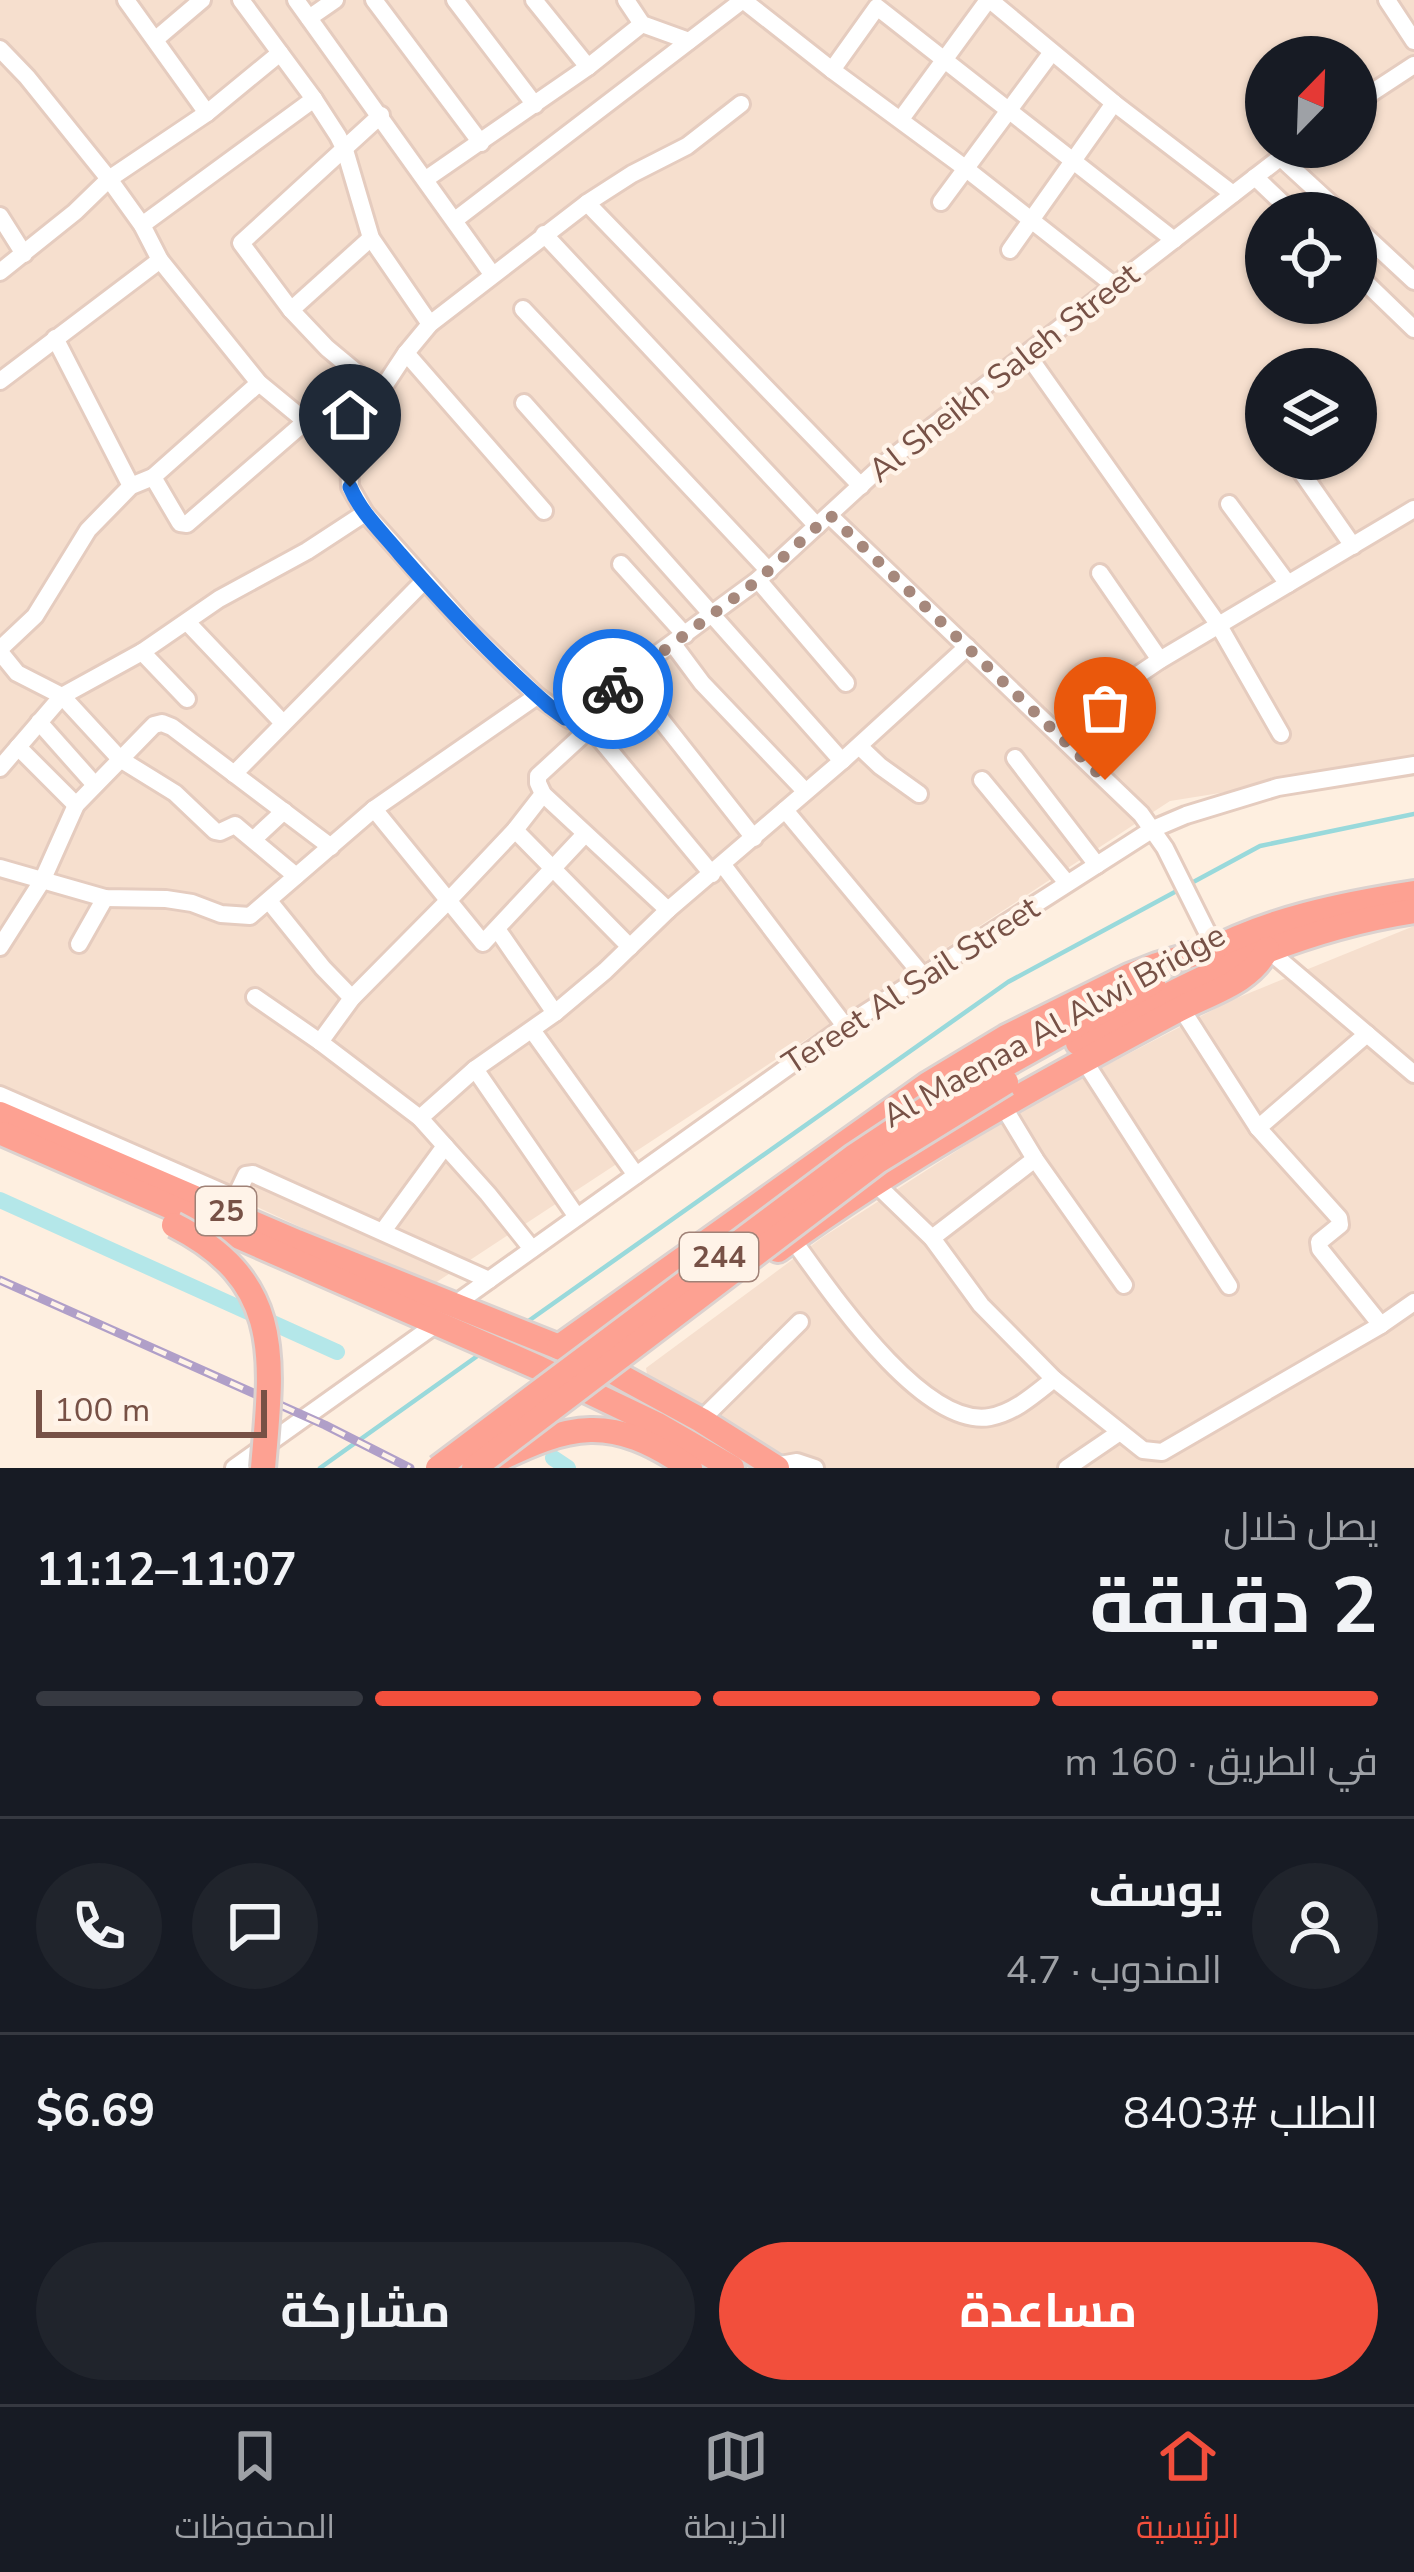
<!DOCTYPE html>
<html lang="ar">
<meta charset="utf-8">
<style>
:root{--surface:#171b24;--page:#20242c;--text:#f1f3f6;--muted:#9ea1a6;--line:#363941;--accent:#f24f3c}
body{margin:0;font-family:"Nunito Sans",Cairo,sans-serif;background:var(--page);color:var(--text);direction:rtl;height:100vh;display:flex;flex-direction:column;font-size:45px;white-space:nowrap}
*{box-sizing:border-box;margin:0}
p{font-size:39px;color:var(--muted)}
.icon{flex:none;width:66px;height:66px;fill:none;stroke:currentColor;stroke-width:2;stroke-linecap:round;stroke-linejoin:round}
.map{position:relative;height:1468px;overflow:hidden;direction:ltr}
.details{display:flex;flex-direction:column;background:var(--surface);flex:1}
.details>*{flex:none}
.needle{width:78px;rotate:23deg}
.buttons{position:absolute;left:1245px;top:36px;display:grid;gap:24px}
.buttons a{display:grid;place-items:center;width:132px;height:132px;border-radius:50%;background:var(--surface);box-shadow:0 3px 9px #0004;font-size:60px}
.scale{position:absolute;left:36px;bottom:30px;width:231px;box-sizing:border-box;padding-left:12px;border:6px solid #775146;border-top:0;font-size:33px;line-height:42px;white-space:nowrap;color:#775146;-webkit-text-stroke:9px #fff3e8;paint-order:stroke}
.pin{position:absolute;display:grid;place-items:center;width:102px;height:102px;color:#fff;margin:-123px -51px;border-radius:50% 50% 50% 0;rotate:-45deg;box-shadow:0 0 12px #0007}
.pin .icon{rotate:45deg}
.courier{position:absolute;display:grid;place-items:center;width:120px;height:120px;margin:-60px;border:9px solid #1a73e8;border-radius:50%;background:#fff;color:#222;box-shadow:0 3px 15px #0007}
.overview em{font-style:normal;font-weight:700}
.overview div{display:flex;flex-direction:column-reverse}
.overview{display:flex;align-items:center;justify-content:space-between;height:204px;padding:0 36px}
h1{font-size:78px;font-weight:700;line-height:90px}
.bar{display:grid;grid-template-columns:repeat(4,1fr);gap:18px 12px;align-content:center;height:144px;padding:0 36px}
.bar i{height:15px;border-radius:9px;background:var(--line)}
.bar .selected{background:var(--accent)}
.bar p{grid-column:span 4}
.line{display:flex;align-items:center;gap:30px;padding:0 36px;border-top:3px solid var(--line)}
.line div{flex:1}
.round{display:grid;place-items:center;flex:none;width:126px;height:126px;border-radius:63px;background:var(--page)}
.primary-button{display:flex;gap:24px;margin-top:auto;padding:24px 36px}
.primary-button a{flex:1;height:138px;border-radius:72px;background:var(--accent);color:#fff;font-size:48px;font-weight:700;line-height:138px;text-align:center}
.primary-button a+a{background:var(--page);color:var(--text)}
.menu{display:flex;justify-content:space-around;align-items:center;height:168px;border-top:3px solid var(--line);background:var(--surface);font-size:33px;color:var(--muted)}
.menu a{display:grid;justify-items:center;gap:6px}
.menu .selected{color:var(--accent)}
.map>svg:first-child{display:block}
.residential{fill:#f6dfce;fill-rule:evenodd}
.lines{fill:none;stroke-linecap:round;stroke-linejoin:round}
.stream{stroke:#99d9db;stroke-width:4.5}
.canal{stroke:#b4e7e9;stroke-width:16}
.minor-casing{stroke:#e5ccbf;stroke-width:22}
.highway-casing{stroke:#dcd2cf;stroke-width:30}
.minor{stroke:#fff;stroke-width:16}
.highway{stroke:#fda192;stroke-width:24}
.rail-casing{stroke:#b09fc8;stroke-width:9}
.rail{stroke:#fff3e8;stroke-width:4.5;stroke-dasharray:14;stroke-linecap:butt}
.highway-bridge-casing{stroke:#dcd2cf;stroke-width:30;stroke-linecap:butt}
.highway-bridge{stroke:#fda192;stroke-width:24}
.done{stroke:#a6887c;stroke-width:12;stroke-dasharray:0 21.6}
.route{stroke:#1a73e8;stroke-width:15}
.labels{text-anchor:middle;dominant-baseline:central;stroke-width:9;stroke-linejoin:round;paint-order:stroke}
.shield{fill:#fff3e8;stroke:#a08277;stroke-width:3}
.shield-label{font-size:30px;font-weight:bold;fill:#775146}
.street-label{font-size:33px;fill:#775146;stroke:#fff3e8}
</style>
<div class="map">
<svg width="1414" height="1468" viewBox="0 0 1414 1468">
<rect width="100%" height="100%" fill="#feefe0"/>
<g class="residential">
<path d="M0 0H1414V762L1170 801 429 1287 0 1087ZM1266 57H1356V147H1266ZM1266 213H1356V303H1266ZM1266 369H1356V459H1266Z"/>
<polygon points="1414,926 1414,1468 671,1468 662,1462 646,1368 823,1237 1020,1110 1232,1000"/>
</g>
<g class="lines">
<g class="stream">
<polyline points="527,1322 1008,982 1260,846 1414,814"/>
<polyline points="320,1468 483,1352"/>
</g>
<g class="canal">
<polyline points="0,1200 337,1352"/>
<polyline points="553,1458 568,1468"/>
</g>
<g class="minor-casing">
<g id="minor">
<polyline points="126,0 207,113"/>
<polyline points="241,0 314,99 338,136 345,150 371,238 430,324"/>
<polyline points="296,0 492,274"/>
<polyline points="374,0 481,143"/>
<polyline points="455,0 535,105"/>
<polyline points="534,0 588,67"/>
<polyline points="626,0 642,24 689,41"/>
<polyline points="743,0 832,70 965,168 1115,286"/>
<polyline points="990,0 1114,103 1233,194"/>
<polyline points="1387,0 1414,41"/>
<polyline points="309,18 335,0"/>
<polyline points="156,39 202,0"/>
<polyline points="0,49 27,77 109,179 142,225 160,260 259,383 349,457"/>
<polyline points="832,70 877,7 1174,240"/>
<polyline points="1356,103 1414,65"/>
<polyline points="741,104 687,146 632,174 587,203 430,324 406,353 367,412 349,457 350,487 365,513 472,633 537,696 569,719 758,580 884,464 1294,147"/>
<polyline points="901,119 988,0"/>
<polyline points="1280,157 1341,213"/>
<polyline points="1255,177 1293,213"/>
<polyline points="426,179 588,67 642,24"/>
<polyline points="941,202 1052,52"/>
<polyline points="587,203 861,486"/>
<polyline points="0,216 24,254"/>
<polyline points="455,220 743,0"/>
<polyline points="142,225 314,99"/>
<polyline points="1356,227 1414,281"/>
<polyline points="544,234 817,526"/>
<polyline points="1010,250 1114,103"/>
<polyline points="0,272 75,212 109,179 207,113 280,53"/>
<polyline points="1356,273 1414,329"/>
<polyline points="523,309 769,571"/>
<polyline points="291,310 371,238"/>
<polyline points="55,338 131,486"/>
<polyline points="406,353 544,511"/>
<polyline points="1027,354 1218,624 1281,734"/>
<polyline points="0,381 160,260"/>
<polyline points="380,392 327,348 291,310 241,243 381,115"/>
<polyline points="524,403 842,761"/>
<polyline points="1300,470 1353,546"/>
<polyline points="153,477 180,523 187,524 306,421"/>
<polyline points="1229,504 1288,584"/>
<polyline points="829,515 1141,814 1165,848 1215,948"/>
<polyline points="621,564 685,635"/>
<polyline points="1100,573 1160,660"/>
<polyline points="758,580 846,683"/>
<polyline points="188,623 283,723"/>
<polyline points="673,644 702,683 805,791"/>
<polyline points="0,649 35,616 88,530 131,486 153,477 259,383"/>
<polyline points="0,652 17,673 62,696 120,759 175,793 215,831 220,832 235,825 296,876"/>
<polyline points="142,652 187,699"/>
<polyline points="628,678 754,838"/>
<polyline points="39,722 95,785"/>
<polyline points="586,722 712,874"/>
<polyline points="589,729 538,776 538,783 543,794 668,910"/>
<polyline points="1055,731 1160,660 1414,509"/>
<polyline points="859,746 880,766 919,794"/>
<polyline points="18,747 76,805"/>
<polyline points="1015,758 1097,865"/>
<polyline points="0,768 62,696 142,652 219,599 307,551 365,513"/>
<polyline points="234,774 424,581"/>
<polyline points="982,780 1067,883"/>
<polyline points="374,809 483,943 585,834"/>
<polyline points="785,810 923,976"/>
<polyline points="515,830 630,947"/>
<polyline points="254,839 284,811"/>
<polyline points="723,865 845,1026"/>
<polyline points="0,868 105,898 166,899 192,903 221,914 250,916 374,809 537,696"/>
<polyline points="269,901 323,968 352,998"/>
<polyline points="497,929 555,1013"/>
<polyline points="79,944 105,898"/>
<polyline points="0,947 42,881 76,805 154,725 162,723 172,727 331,847"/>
<polyline points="1267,949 1414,1074"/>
<polyline points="255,997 320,1042 420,1118 488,1194 532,1249"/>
<polyline points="1181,1008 1258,1128 1339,1218 1340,1225 1319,1242 1320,1249 1381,1325"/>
<polyline points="532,1030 636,1175"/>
<polyline points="320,1042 352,998 448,901 515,830 543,794"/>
<polyline points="1085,1062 1229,1286"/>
<polyline points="475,1069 577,1217"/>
<polyline points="0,1095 229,1195 237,1194 246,1175 253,1174 489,1280"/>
<polyline points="1003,1106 1035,1159 1124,1285"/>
<polyline points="420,1118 475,1069 555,1013 605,971 668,910 842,761 967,647"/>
<polyline points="1258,1128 1367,1034"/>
<polyline points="876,1184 932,1238 981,1305 1054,1379"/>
<polyline points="383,1231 445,1146"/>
<polyline points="932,1238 1035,1159"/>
<path d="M793 1240C828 1288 922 1429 990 1417 1014 1413 1035 1394 1054 1379L1143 1450 1162 1452 1381 1325 1414 1302"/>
<polyline points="454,1305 845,1026 1153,829 1186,815 1278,787 1414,765"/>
<polyline points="701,1420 800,1322"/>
<polyline points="774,1466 797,1462 815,1468"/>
<polyline points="234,1468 439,1322"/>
<polyline points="1067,1468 1120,1432"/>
</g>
</g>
<g class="highway-casing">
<g id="highway">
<path d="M1204 954C1268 919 1343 904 1414 893"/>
<path d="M1078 1043C1187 983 1289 930 1414 911"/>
<polyline points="1012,1061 1153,982"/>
<polyline points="0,1114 297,1242 559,1347 613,1372 701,1420 777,1468"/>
<polyline points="4,1134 539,1368 656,1424 732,1468"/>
<path d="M778 1250C904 1158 1041 1083 1178 1010 1209 993 1251 983 1267 949"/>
<polyline points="559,1347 928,1084 1006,1037 1129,976 1157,965 1215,948"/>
<path d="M489 1464C571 1423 610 1413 690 1468"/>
</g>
</g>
<use href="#minor" class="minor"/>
<use href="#highway" class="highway"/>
<g class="rail-casing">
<polyline id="rail" points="0,1280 325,1425 410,1468"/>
</g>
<use href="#rail" class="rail"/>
<g class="highway-bridge-casing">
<g id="highway-bridge">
<path d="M174 1225C286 1282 272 1361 263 1468"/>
<polyline points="438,1468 853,1157 930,1106 1012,1061"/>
<polyline points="474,1468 878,1161 1006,1082"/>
</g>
</g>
<use href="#highway-bridge" class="highway-bridge"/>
</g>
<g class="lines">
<polyline class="done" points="613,689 758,580 830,515 1105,780"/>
<path class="route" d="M350 487C361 513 382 532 400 554 447 608 496 660 550 707L565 718 572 719 613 689"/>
</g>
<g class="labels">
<g class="shield">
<rect x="196" y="1187" width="60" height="48" rx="9"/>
<rect x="680" y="1233" width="78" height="48" rx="9"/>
</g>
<g class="shield-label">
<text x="226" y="1211">25</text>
<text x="719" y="1257">244</text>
</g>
<g class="street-label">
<text transform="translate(1004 373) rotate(-38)">Al Sheikh Saleh Street</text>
<text transform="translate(911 986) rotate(-33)">Tereet Al Sail Street</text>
<text transform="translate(1054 1026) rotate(-29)">Al Maenaa Al Alwi Bridge</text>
</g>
</g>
</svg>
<div class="buttons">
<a><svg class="needle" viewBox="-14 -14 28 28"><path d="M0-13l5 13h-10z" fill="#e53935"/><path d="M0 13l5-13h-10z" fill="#9ea1a6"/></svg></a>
<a><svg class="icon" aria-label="locate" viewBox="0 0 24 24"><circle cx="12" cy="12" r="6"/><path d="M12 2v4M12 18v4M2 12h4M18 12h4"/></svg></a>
<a><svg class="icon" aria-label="layers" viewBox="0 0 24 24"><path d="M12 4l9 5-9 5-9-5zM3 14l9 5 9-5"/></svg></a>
</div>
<div class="scale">100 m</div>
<div class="pin" style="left:1105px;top:780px;background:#ea580c"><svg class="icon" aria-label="bag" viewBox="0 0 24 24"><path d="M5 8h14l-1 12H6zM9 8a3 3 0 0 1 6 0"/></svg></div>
<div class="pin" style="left:350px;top:487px;background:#1f2937"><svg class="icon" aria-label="home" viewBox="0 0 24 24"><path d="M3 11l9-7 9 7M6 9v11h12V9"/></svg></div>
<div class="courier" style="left:613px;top:689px"><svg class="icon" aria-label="bike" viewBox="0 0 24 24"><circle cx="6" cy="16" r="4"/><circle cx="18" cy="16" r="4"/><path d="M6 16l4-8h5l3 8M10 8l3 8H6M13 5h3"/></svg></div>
</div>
<section class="details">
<div class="overview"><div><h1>2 دقيقة</h1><p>يصل خلال</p></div><em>11:07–11:12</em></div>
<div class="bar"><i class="selected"></i><i class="selected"></i><i class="selected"></i><i></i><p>في الطريق · 160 m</p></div>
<div class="line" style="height:216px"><a class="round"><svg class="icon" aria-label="person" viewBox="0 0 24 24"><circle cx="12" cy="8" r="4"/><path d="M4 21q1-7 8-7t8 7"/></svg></a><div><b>يوسف</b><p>المندوب · 4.7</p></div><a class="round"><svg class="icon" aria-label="chat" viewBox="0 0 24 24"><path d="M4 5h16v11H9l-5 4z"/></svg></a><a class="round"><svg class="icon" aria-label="phone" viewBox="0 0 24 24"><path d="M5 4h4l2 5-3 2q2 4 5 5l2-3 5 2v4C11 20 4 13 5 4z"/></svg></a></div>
<div class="line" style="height:156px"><div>الطلب #8403</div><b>$6.69</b></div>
<div class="primary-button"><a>مساعدة</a><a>مشاركة</a></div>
</section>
<nav class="menu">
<a class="selected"><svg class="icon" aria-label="home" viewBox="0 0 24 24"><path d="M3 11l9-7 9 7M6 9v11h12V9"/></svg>الرئيسية</a>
<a><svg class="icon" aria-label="map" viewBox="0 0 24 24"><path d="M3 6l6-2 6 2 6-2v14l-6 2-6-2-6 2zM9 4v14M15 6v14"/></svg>الخريطة</a>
<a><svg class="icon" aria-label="saved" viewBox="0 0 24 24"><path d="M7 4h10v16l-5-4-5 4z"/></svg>المحفوظات</a>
</nav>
